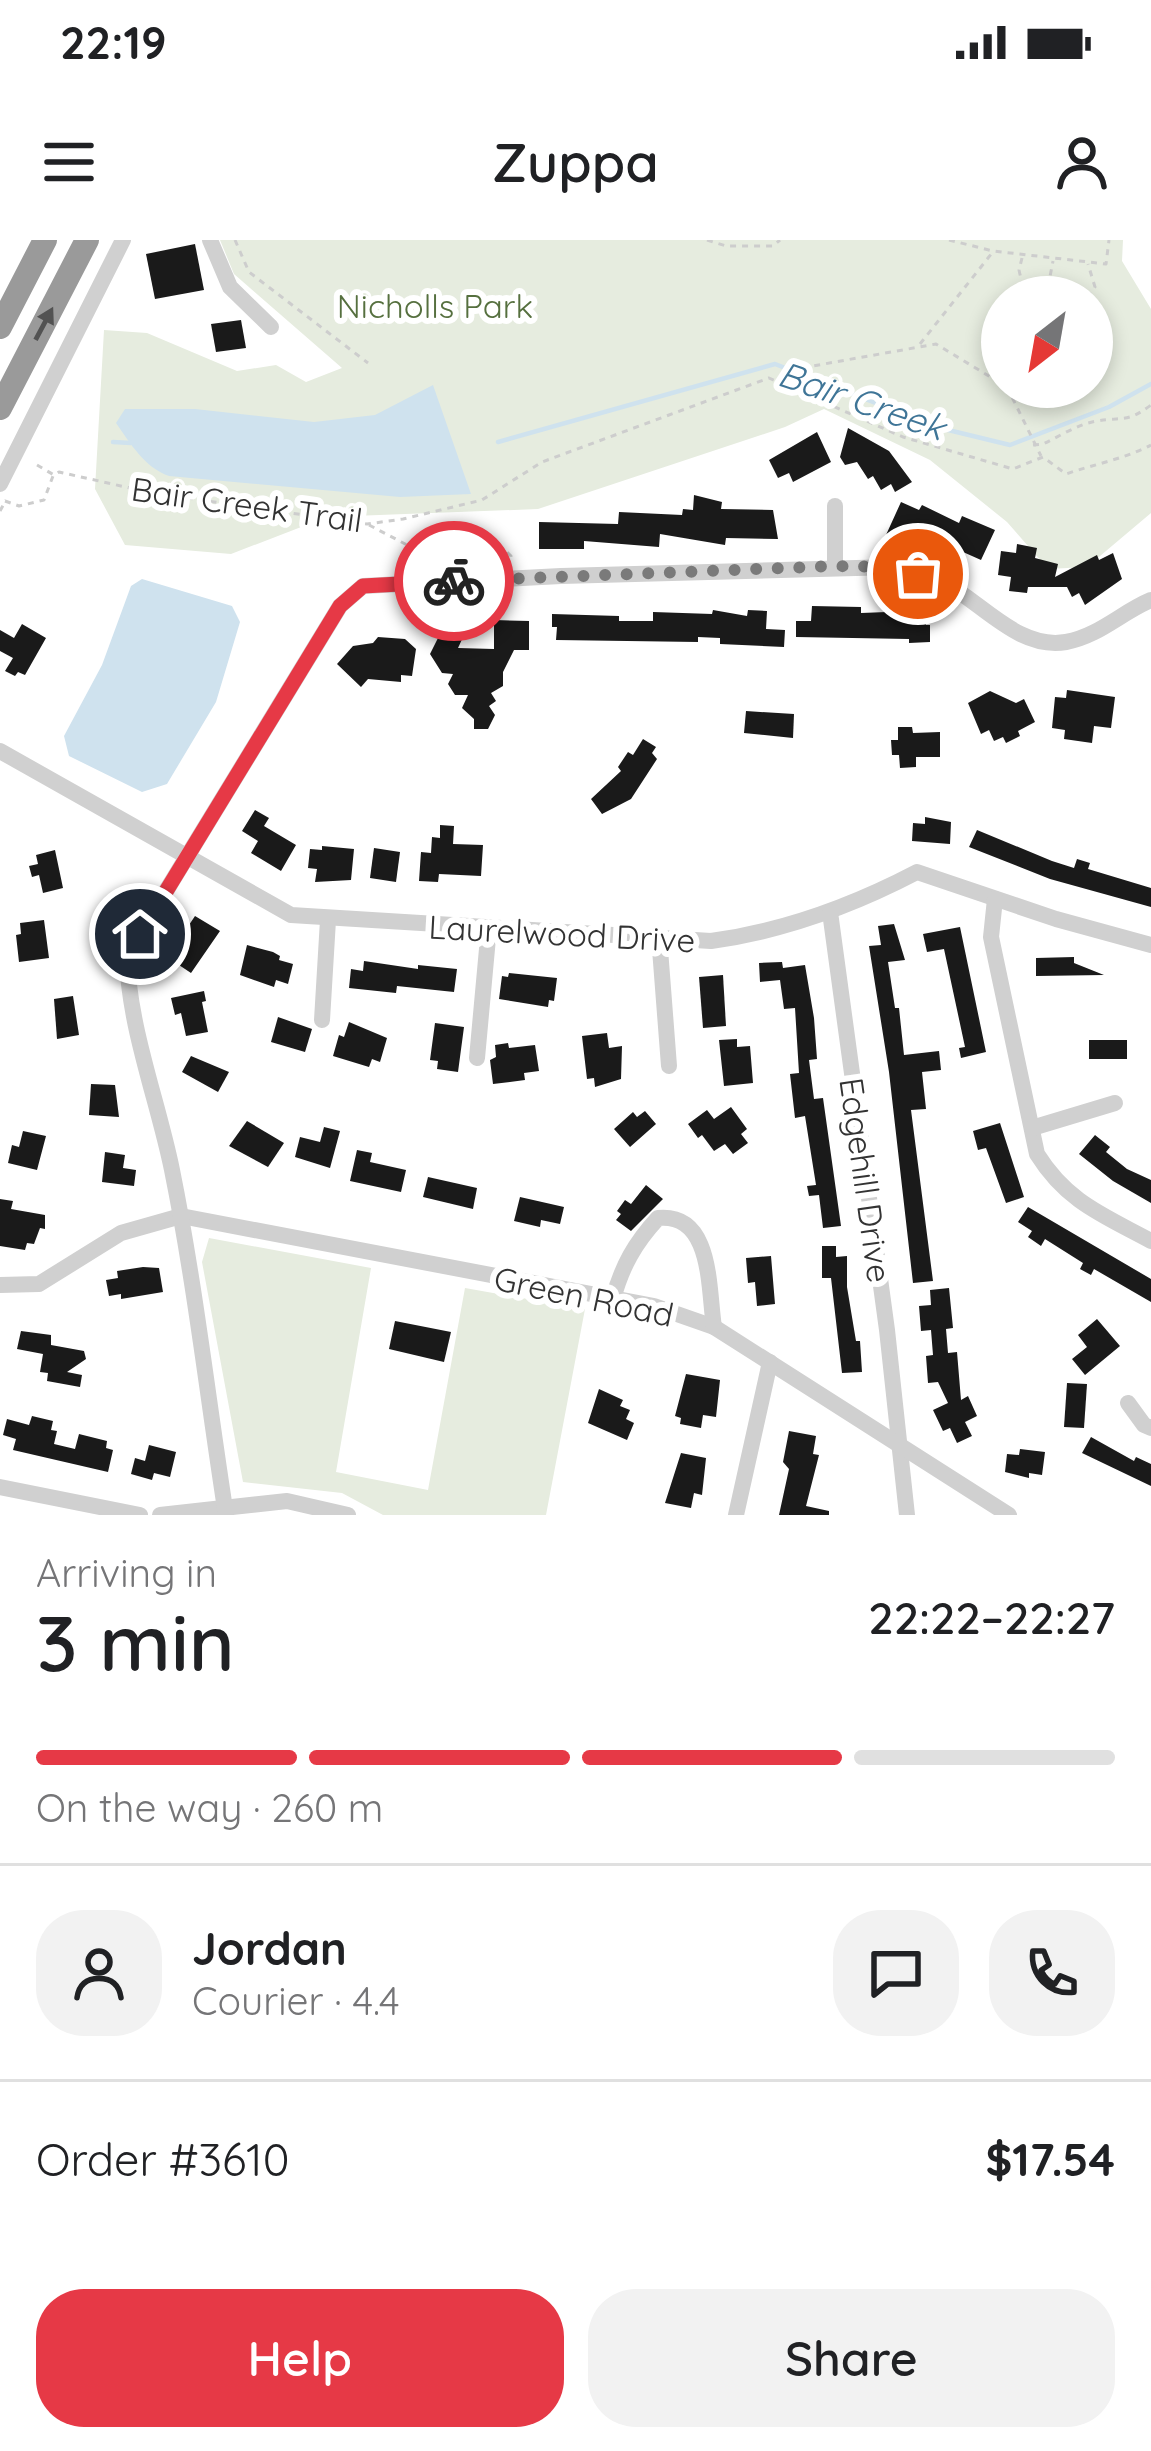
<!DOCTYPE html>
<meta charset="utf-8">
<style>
:root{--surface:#fff;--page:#f2f2f2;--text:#202124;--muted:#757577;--line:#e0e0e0;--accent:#e63946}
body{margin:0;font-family:Quicksand,sans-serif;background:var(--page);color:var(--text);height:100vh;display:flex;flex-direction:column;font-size:45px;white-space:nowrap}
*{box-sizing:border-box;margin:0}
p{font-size:39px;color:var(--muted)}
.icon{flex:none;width:66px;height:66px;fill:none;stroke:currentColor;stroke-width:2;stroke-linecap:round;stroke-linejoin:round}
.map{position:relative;height:1275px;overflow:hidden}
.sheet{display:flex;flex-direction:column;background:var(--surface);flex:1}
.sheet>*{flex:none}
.needle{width:78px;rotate:211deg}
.tools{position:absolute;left:981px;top:36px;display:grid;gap:24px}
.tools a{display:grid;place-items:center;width:132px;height:132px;border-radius:50%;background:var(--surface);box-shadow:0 6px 18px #0003;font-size:60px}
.pin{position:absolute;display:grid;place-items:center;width:102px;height:102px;color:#fff;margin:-51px;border:6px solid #fff;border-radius:50%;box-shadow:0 3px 12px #0007}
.courier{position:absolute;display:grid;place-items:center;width:120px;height:120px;margin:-60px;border:9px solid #e63946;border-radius:50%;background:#fff;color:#222;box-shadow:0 3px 15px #0007}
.headline em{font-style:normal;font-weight:600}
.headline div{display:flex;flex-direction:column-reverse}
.headline{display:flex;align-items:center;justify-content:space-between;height:204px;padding:0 36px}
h1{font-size:78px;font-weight:600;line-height:90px}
.bar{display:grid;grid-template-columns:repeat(4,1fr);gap:18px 12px;align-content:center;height:144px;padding:0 36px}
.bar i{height:15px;border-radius:9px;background:var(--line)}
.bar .selected{background:var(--accent)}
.bar p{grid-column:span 4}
.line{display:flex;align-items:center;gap:30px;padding:0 36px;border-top:3px solid var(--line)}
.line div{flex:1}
.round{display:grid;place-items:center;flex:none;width:126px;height:126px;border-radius:48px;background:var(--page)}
.action{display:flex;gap:24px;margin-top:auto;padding:24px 36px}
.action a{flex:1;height:138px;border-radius:48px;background:var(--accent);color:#fff;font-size:48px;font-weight:600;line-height:138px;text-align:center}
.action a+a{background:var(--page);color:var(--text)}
.status{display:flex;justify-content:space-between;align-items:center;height:84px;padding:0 60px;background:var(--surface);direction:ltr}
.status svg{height:33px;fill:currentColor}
header{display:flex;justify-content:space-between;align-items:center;height:156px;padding:0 36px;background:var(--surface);font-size:54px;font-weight:600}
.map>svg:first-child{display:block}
.green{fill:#e6ecdf;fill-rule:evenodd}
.water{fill:#cfe2ee}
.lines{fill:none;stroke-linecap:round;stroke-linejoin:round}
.stream{stroke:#cfe2ee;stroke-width:4.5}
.building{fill:#1a1a1a}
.path{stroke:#cdcdcd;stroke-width:3;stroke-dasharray:6 6;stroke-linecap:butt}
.minor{stroke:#d0d0d0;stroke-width:16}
.highway{stroke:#9a9a9a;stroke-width:24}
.oneway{fill:#525252}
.done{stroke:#7a7a7a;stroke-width:12;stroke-dasharray:0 21.6}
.route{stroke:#e63946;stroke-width:15}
.labels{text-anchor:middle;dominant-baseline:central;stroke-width:12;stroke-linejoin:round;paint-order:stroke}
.park-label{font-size:33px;fill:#56703f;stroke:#fff}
.street-label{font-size:33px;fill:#333;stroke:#fff}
.water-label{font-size:36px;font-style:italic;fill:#3f7597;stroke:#fff}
</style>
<div class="status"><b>22:19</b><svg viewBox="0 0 49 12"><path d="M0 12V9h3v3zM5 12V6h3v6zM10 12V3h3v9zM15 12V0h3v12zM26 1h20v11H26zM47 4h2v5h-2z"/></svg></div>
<header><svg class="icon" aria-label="menu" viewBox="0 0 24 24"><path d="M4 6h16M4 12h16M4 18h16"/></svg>Zuppa<svg class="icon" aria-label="person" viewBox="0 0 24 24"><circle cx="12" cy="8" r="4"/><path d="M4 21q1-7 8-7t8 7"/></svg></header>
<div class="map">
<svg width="1151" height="1275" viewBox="0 0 1151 1275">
<rect width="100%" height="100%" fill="#fff"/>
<g class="green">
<path d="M220 0H1123L1122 21 1151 69V273L1087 327 1048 329 1007 282 930 220 824 169 785 187 538 269 327 277 231 314 125 305 95 249 104 90 147 93 237 131 276 125 306 142 342 128 234 34ZM1002 57H1092V147H1002Z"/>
<polygon points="209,998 371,1028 336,1232 428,1250 465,1048 585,1069 546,1275 383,1275 342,1253 243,1242 202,1022"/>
</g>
<g class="water">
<path d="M433 145 471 254 400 257 169 236C144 227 131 204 116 183L125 169H195L314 182 375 175Z"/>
<polygon points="142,339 232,366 240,382 216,462 167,544 142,552 69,516 64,496 102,425 131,346"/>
</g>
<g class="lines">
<g class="stream">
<polyline points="113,202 131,203"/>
<polyline points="498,202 775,124 940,188 1010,205 1109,167 1151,144"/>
</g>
</g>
<g class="building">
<polygon points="195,4 204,50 155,59 146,14"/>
<polygon points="241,80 246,108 216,112 211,84"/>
<polygon points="848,188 889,211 912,242 895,252 891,244 881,250 873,236 868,239 857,222 845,225 840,217"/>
<polygon points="817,192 831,222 793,242 789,233 778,238 769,220"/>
<polygon points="694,255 722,262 721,269 773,270 778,299 726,298 725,305 660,294 659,307 584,301 584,309 539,309 539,282 618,284 619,272 682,275 683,269 693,270"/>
<polygon points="901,262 919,270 922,265 959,283 962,276 995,290 981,320 963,312 960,319 946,312 949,307 922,295 918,304 900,295 897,301 886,295"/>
<polygon points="1017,304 1037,308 1035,318 1058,324 1055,337 1097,315 1099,320 1113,313 1122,339 1085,365 1079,353 1072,357 1067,347 1028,347 1027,353 1009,351 1011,337 998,335 1001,311 1016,313"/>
<polygon points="812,366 861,367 861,373 887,372 887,368 919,371 919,375 926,374 926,385 930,385 930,402 909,403 909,399 796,397 796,381 811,381"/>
<polygon points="713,370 747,376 748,370 767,371 766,389 785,390 784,407 720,404 720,398 698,397 698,402 556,400 557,387 552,387 552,374 619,376 619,381 653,381 653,372 712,374"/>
<polygon points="494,380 529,381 529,410 514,410 503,432 503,446 491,453 496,461 489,466 495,475 488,489 474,489 474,479 462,468 468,455 455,455 448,444 453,434 442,433 430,414 440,394 449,388 464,395 458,408 494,409"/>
<polygon points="22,384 46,398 25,435 18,432 15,436 5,431 13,418 0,411 0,390 14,398"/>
<polygon points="378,397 405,399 416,409 412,436 401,435 401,442 368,439 361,447 337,424 353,406 373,403"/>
<polygon points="1067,450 1115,457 1111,488 1094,486 1092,503 1064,499 1065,490 1052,488 1055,457 1066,458"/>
<polygon points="990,451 1016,463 1024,459 1035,482 1018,491 1020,496 1006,503 1003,497 994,501 989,490 981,494 968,463"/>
<polygon points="746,471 794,474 793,498 744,493"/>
<polygon points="898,487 912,487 913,493 940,492 940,517 916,517 916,527 900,528 899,515 892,515 891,500 898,500"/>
<polygon points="643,499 656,507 652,513 657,519 631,559 602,574 591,559 621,531 618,527 628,512 633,515"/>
<polygon points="255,570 269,578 264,586 296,605 281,631 251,613 258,601 242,591"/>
<polygon points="925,577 951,582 950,604 912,601 913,583 925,584"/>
<polygon points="440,585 454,586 453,604 483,605 481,636 439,634 438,642 419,641 421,612 431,613 432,597 440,598"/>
<polygon points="977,590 1052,621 1074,628 1077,619 1090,623 1088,629 1151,648 1151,667 1050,639 969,607"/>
<polygon points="322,606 354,609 351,640 315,642 317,629 308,628 310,609 322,610"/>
<polygon points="374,608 400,612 396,642 370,638"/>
<polygon points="55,610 63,648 43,653 39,635 32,637 29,626 38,624 36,615"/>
<polygon points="195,676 220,691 191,733 176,723 184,711 175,706"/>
<polygon points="44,680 49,718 19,722 16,695 21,694 20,683"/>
<polygon points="894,684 905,720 888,722 895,768 899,768 904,815 939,811 941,830 922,832 926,869 911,870 933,1041 913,1043 889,832 869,706 881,705 878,686"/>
<polygon points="960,687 986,812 961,818 959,808 965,807 944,709 927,712 923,694"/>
<polygon points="247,705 273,712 280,716 279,720 293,724 288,744 276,740 274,747 240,735"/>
<polygon points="1074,717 1074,723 1104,735 1036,736 1036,718"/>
<polygon points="364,721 418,729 418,725 457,729 454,752 397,746 396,753 349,748 351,729 363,731"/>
<polygon points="782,722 783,728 805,725 814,778 817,819 809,820 814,859 823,858 841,986 823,988 819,955 809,956 807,946 816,945 805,876 795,878 790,834 799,833 795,768 784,769 780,740 760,742 759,723"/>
<polygon points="509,733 557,738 554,761 549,760 548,767 499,759 502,736 508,737"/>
<polygon points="723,735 726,786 703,788 699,737"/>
<polygon points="204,751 206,761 202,762 208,792 186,796 181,773 175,775 171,758"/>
<polygon points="73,756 79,795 57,799 54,759"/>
<polygon points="278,777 312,789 305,812 271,802"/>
<polygon points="349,782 387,798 380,822 372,819 369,827 333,816 339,795 344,797"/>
<polygon points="435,783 464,787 458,832 437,829 438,821 430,820"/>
<polygon points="607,793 609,808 622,806 621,839 595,847 594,838 587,839 582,796"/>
<polygon points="737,799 737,807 750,806 753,843 724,846 719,800"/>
<rect x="1089" y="800" width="38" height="19"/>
<polygon points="508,803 509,808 535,805 539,831 524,833 525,840 493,844 490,820 496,817 495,805"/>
<polygon points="191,816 229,832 218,852 182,832"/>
<polygon points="91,844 115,845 119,877 89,875"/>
<polygon points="731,867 747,889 741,894 748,903 733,914 725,904 714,911 702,895 698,898 688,884 707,870 714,879"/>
<polygon points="645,871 656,884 630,907 614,889 633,872 637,877"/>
<polygon points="247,881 284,903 268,927 229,906"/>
<polygon points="1000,883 1024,957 1006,963 986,908 978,910 973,891"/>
<polygon points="324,887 340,891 330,928 295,917 300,897 320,902"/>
<polygon points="23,891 46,896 37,930 8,923 12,905 19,907"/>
<polygon points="1095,895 1110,907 1106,912 1127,929 1151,940 1151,963 1113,941 1079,914"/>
<polygon points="357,910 372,913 370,922 406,930 401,952 350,941"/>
<polygon points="105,912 125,915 123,928 136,930 134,946 102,942"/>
<polygon points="428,937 477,948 473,969 423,957"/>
<polygon points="646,945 663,959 631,991 616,980 621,974 617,971 625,960 631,964"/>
<polygon points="520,957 564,967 560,984 541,980 540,987 514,981"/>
<polygon points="0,959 13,961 11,969 45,975 45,989 40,988 34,1004 27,1003 25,1010 0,1006"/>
<polygon points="1028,967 1151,1039 1151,1062 1094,1029 1091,1035 1080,1029 1083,1023 1045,999 1041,1006 1028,997 1032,991 1018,982"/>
<polygon points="822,1006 836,1006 836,1017 847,1016 847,1047 856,1101 860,1101 862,1132 842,1133 831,1038 822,1038"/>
<polygon points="771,1016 775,1064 757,1066 755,1042 748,1043 746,1018"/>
<polygon points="143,1027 159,1028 163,1052 121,1059 121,1054 109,1056 106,1040 118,1038 117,1031"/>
<polygon points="949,1048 953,1088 946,1089 948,1113 957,1112 961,1160 968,1156 977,1176 965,1182 972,1196 957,1203 950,1188 943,1191 933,1170 948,1163 938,1142 928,1143 926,1116 933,1115 931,1090 921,1091 919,1066 931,1065 930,1050"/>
<polygon points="1097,1079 1120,1106 1085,1135 1072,1119 1087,1107 1078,1095"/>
<polygon points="395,1081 451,1092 444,1122 389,1109"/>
<polygon points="21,1091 51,1095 51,1105 84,1111 86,1119 67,1132 82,1135 80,1147 47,1141 48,1133 40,1132 43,1114 17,1109"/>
<polygon points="686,1134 720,1140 716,1177 703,1175 701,1188 680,1184 681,1178 675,1176"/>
<polygon points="1067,1143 1087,1144 1084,1188 1064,1187"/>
<polygon points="599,1149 623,1160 620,1166 630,1170 626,1179 634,1183 627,1200 588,1183"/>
<polygon points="32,1176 53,1181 51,1190 57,1191 54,1204 75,1209 79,1194 107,1201 106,1208 113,1210 108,1232 13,1210 16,1199 3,1195 7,1179 29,1185"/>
<polygon points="789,1191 816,1196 813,1214 819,1215 806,1266 829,1271 829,1275 779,1275 789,1229 783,1222"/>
<polygon points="1091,1197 1134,1221 1136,1217 1151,1224 1151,1246 1082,1213"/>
<polygon points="149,1205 176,1212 170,1237 154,1233 152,1240 131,1234 135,1218 145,1221"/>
<polygon points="1020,1209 1045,1212 1042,1235 1029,1233 1029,1238 1005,1232 1007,1214 1019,1215"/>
<polygon points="681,1213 706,1218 702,1255 694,1253 691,1268 665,1263"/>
</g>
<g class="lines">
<g class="path">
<polyline points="235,0 249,32 368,123"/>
<polyline points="707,0 726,6 773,6 780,0"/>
<polyline points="949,0 993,11 1106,24 1109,0"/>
<polyline points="1022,18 1019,30 1025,57"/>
<polyline points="1022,43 1084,57"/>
<polyline points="1048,47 1053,21"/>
<polyline points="1087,57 1095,47 1088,24"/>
<polyline points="920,104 992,13"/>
<polyline points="782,141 807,127 936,104 1002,144"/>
<polyline points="1007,147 1041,216"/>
<path d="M1033 205 1043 204C1060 196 1078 184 1097 181 1124 176 1125 184 1151 165"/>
<path d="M37 225 54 235 59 232 152 253 367 284 403 279 482 260 542 222 769 138 903 197 1013 229 1043 217 1066 234C1095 224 1124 219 1151 205"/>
<polyline points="5,261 19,266 44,260 53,236"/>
<polyline points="0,271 6,260"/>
<polyline points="369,285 409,306 506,311 511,316 509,323"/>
</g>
<g class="minor">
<polyline points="210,0 230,47 271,87"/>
<polyline points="0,244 123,0"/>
<polyline points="835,327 835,266"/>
<path d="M0 511 291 675 711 701C784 691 852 666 917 632L1056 679 1151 705"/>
<path d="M995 659 991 697 1037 914C1067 962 1103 975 1151 1001"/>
<polyline points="830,672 887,1090 907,1275"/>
<polyline points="659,696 669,826"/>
<polyline points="322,780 328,680"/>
<polyline points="477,818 489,687"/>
<polyline points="1032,888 1115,863"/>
<polyline points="0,1045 39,1044 121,993 181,976 654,1066 714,1087 1009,1275"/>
<path d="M613 1059C622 1026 635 1003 658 978 713 973 708 1048 714 1087"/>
<polyline points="1128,1163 1144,1185 1151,1188"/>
<polyline points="0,1247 140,1275"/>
<polyline points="160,1275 287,1261 348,1275"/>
<path d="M226 1275C208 1160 195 1044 172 930 158 861 128 785 127 715L340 366 363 346 561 336 894 327C911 332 932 335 948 345 984 365 1020 410 1066 402 1099 396 1122 372 1151 360"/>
<polyline points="736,1275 770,1122"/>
</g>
<g class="highway">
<polyline points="0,87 45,0"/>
<polyline points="0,168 87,0"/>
</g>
</g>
<defs><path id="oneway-solid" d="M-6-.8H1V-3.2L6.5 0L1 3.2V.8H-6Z" transform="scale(3)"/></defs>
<use class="oneway" href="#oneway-solid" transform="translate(44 84) rotate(-62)"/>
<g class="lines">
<polyline class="done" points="454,341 835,326 894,327 918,334"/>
<polyline class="route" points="140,694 340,366 363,346 454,341"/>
</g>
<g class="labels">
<g class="park-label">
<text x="435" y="65">Nicholls Park</text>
</g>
<g class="street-label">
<text transform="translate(247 264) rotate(8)">Bair Creek Trail</text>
<text transform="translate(562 693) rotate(3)">Laurelwood Drive</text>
<text transform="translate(866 940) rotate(82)">Edgehill Drive</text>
<text transform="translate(584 1056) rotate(12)">Green Road</text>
</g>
<g class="water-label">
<text transform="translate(862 160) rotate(19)">Bair Creek</text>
</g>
</g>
</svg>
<div class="tools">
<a><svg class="needle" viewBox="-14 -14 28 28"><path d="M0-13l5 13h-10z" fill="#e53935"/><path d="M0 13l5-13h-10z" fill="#757577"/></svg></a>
</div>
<div class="pin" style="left:918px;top:334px;background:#ea580c"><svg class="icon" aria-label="bag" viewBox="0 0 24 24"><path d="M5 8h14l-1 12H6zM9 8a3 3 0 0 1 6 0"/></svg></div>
<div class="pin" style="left:140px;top:694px;background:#1f2937"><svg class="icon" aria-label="home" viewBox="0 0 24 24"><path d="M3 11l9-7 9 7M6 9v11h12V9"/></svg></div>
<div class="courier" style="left:454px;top:341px"><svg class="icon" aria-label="bike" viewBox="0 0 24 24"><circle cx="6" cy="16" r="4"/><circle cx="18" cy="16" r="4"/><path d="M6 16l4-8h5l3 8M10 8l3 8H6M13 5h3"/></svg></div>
</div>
<section class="sheet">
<div class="headline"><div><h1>3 min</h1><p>Arriving in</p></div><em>22:22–22:27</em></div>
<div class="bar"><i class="selected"></i><i class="selected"></i><i class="selected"></i><i></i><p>On the way · 260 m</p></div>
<div class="line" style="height:216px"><a class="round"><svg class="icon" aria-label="person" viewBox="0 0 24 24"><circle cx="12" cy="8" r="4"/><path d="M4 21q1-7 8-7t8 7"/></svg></a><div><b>Jordan</b><p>Courier · 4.4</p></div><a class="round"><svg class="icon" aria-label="chat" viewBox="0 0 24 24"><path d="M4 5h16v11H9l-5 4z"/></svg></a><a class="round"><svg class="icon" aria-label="phone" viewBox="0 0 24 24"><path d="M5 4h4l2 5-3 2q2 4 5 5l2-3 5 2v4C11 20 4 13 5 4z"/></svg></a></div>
<div class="line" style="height:156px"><div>Order #3610</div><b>$17.54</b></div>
<div class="action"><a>Help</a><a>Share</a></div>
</section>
